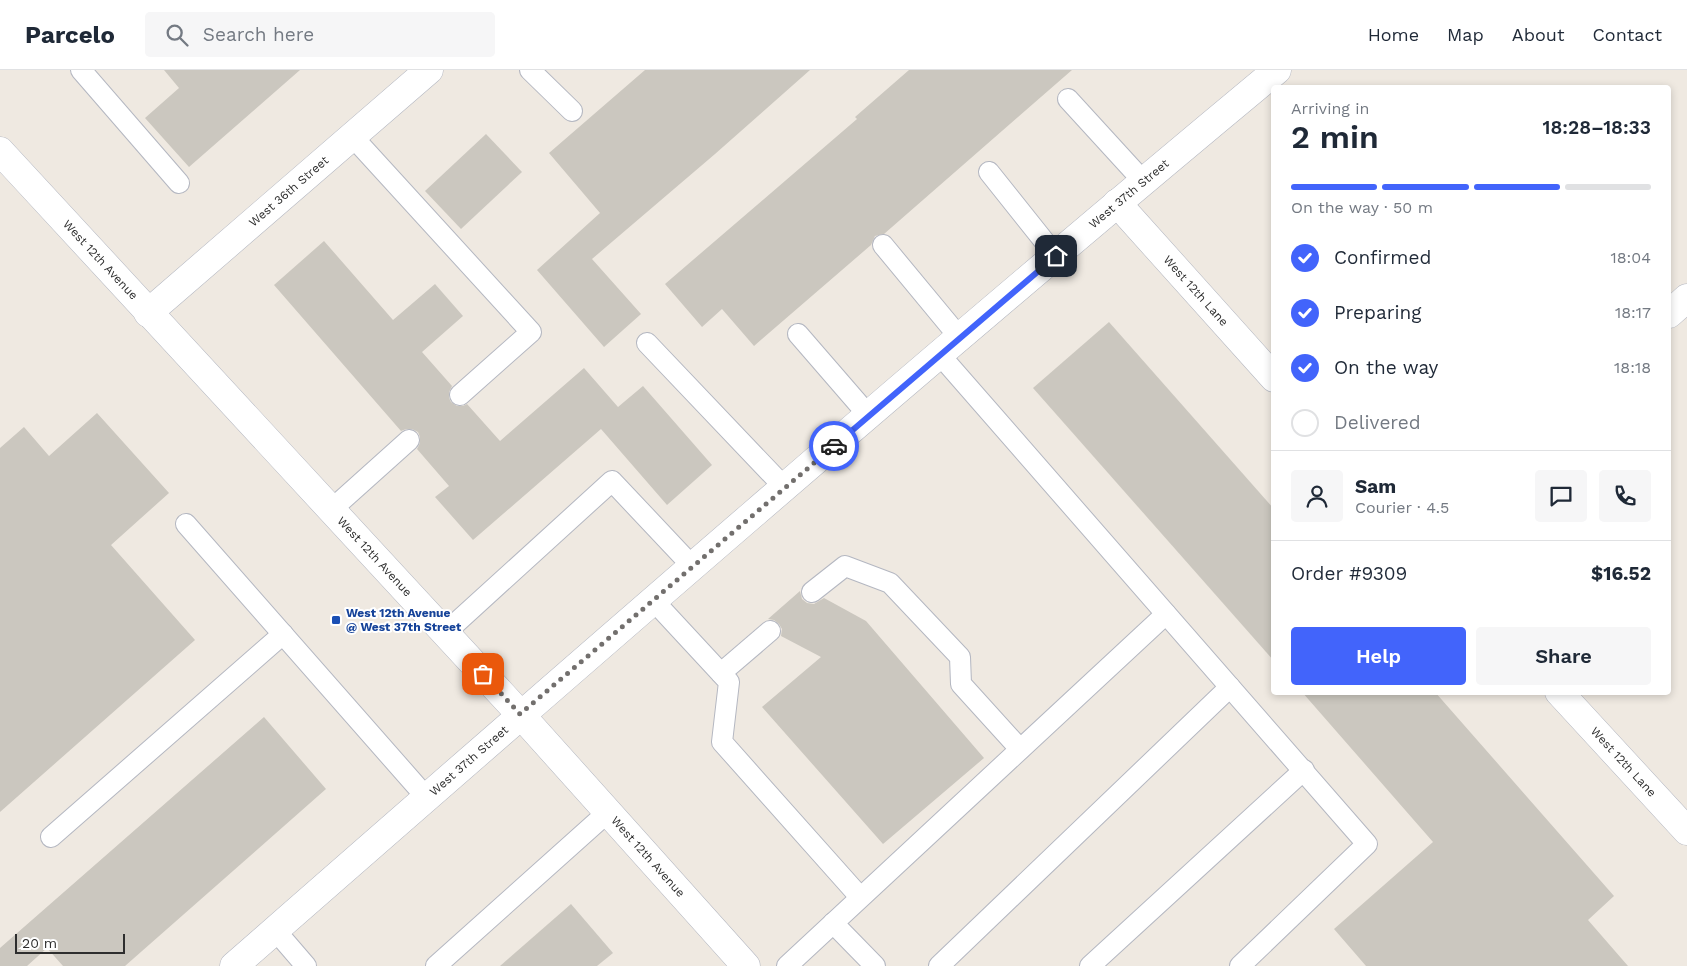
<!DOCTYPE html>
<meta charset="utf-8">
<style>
:root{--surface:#fff;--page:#f6f6f7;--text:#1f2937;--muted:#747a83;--line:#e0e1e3;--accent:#4264fb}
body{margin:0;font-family:"Work Sans",sans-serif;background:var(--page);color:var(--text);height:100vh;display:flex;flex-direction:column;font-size:19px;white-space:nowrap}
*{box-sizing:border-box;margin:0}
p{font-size:16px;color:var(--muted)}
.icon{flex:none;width:28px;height:28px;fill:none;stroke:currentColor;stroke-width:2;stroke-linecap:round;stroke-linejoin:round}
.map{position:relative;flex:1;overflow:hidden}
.side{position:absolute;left:1271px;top:15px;width:400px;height:610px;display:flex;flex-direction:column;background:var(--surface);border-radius:5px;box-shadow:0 2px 8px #0003}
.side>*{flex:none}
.scale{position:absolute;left:15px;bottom:12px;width:110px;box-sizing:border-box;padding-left:5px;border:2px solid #2e2e2e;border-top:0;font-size:14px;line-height:18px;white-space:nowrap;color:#2e2e2e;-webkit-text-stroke:4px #fff;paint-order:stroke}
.pin{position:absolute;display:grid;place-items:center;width:42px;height:42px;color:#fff;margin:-21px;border-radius:10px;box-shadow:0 2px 8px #0006}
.courier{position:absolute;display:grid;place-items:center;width:50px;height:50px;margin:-25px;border:4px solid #4264fb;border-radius:50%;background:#fff;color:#222;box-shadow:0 1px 6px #0007}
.head em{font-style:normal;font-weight:600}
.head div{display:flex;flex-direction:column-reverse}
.head{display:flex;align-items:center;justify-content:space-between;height:85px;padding:0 20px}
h1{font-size:32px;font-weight:600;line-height:38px}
.bar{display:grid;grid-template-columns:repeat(4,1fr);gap:8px 5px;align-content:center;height:60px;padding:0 20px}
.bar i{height:6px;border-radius:4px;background:var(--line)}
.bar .active{background:var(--accent)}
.bar p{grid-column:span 4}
.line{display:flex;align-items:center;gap:12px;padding:0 20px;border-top:1px solid var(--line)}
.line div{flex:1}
.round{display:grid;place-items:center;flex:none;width:52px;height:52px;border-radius:5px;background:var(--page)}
ol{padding:0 20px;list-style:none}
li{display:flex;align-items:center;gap:15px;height:55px}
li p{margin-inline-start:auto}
li .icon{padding:5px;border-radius:50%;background:var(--accent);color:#fff;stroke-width:4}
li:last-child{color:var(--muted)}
li i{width:28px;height:28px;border:2px solid var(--line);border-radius:50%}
.button{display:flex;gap:10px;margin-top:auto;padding:10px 20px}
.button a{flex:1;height:58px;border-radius:5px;background:var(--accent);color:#fff;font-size:20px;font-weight:600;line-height:58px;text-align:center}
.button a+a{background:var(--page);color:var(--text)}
header{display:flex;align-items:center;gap:30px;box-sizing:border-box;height:70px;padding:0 25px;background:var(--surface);border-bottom:1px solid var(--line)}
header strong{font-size:24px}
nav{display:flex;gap:28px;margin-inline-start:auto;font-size:18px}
.search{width:350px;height:45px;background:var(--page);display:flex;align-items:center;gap:12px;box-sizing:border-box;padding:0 18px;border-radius:5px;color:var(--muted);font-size:19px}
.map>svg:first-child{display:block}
.building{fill:#cbc7bf}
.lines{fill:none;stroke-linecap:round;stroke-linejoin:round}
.service-casing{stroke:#b4b7c1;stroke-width:22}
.minor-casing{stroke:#b4b7c1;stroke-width:29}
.tertiary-casing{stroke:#b4b7c1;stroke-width:29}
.secondary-casing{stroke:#b4b7c1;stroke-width:29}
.service{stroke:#fff;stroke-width:20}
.minor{stroke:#fff;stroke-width:28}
.tertiary{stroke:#fff;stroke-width:28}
.secondary{stroke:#fff;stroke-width:28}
.done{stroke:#726f6d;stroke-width:5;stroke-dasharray:0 9}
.route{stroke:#4264fb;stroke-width:6}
.transit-dot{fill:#1a4fb4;stroke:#fff;stroke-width:2}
.labels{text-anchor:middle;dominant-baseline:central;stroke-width:4;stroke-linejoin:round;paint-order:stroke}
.street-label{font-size:12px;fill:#2e2e2e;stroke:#fff}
.transit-label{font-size:12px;font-weight:bold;fill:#164399;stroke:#fff;text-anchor:start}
</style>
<header>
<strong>Parcelo</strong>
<div class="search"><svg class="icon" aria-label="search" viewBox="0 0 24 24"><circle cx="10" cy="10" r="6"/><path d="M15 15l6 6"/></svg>Search here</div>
<nav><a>Home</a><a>Map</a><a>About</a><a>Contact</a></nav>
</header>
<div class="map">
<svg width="1687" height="896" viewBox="0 0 1687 896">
<rect width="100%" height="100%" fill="#efe9e1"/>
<g class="building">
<polygon points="164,0 300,0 189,97 145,48 179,18"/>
<polygon points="645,0 810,0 715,84 592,189 641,244 604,277 537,200 600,143 549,83"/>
<polygon points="909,0 1072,0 884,164 875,166 871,175 754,276 722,239 702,257 665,214 857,49 855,47"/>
<polygon points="486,64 522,102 461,159 425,121"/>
<polygon points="324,171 393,250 435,214 463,246 422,282 452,316 449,322 449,328 451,332 457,336 463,336 467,334 500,371 584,298 618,337 643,316 712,395 667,435 601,359 473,470 435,427 449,416 417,379 420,373 420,367 418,362 412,359 406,359 401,361 274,215"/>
<polygon points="1109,252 1274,439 1274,591 1033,318"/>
<polygon points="97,343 169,423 111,475 195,570 0,742 0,378 24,357 49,386"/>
<polygon points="800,521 802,529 807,533 814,534 824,528 866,551 984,688 883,774 762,637 821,587 781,566 782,559 779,554 774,550 768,549"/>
<polygon points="1302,622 1435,622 1614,826 1588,850 1628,896 1366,896 1334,859 1433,772"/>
<polygon points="264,647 326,719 125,896 63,896 47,878 27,896 0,896 0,878"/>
<polygon points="571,834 613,883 597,896 500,896"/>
</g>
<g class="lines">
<g class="service-casing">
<g id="service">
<polyline points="81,0 179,113"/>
<polyline points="530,0 572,41"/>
<polyline points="1068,29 1143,111"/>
<polyline points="352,66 531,262 460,325"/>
<polyline points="989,102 1056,186"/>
<polyline points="883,175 960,268"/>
<polyline points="798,264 869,346"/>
<polyline points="647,273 785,418"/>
<polyline points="940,285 1367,774 1240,896"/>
<polyline points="331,440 409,370"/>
<polyline points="186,454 426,727"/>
<polyline points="812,522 845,496 890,513 960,587 961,614 1020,679"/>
<polyline points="653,530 729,612 722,672 860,827"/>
<polyline points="445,563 612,411 693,497"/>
<polyline points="721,603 770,561"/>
<polyline points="51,767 283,564"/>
<polyline points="833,853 875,896"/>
<polyline points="275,860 306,896"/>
<polyline points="436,896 608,742"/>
<polyline points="787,896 1166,544"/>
<polyline points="939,896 1230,617"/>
<polyline points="1090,896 1304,700"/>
</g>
</g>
<g class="minor-casing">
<g id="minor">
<path id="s1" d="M1117 133 1274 308"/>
<path id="s2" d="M148 243 429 0"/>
<polyline points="1669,244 1687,228"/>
<path id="s3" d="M1559 622 1687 761"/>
</g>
</g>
<g class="tertiary-casing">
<g id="tertiary">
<path id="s4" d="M234 896C579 594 924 293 1277 0"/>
</g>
</g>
<g class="secondary-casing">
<g id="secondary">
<path id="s5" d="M0 81 520 644 746 896"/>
</g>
</g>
<use href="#service" class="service"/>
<use href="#minor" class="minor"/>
<use href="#tertiary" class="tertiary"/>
<use href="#secondary" class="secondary"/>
</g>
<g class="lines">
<polyline class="done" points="483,604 520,644 834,376"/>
<polyline class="route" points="834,376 1056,186"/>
</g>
<rect class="transit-dot" x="331" y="545" width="10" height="10" rx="2.5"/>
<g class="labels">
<g class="street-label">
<text stroke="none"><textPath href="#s2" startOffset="186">West 36th Street</textPath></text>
<text stroke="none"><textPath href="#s4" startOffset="1182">West 37th Street</textPath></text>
<text stroke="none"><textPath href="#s5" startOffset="148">West 12th Avenue</textPath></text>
<text stroke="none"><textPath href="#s1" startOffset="118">West 12th Lane</textPath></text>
<text stroke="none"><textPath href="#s5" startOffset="552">West 12th Avenue</textPath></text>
<text stroke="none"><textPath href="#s4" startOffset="312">West 37th Street</textPath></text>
<text stroke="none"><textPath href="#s3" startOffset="95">West 12th Lane</textPath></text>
<text stroke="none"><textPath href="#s5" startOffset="958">West 12th Avenue</textPath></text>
</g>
<g class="transit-label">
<text x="346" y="543">West 12th Avenue<tspan x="346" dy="14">@ West 37th Street</tspan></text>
</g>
</g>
</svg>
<div class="scale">20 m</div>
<div class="pin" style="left:483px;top:604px;background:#ea580c"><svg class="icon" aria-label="bag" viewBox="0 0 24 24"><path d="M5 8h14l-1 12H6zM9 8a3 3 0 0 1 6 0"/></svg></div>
<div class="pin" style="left:1056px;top:186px;background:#1f2937"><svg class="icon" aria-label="home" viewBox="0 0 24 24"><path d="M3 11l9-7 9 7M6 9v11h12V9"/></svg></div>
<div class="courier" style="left:834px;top:376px"><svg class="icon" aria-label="car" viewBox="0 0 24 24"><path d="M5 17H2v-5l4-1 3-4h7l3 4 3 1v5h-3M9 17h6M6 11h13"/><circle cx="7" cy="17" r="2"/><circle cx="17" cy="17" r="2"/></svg></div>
<section class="side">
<div class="head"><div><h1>2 min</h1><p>Arriving in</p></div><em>18:28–18:33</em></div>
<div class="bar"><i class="active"></i><i class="active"></i><i class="active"></i><i></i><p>On the way · 50 m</p></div>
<ol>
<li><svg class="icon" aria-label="check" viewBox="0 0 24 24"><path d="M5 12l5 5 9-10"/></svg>Confirmed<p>18:04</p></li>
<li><svg class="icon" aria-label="check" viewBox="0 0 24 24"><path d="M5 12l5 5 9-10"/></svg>Preparing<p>18:17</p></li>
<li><svg class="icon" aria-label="check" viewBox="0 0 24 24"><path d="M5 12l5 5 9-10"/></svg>On the way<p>18:18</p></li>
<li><i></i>Delivered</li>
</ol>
<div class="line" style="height:90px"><a class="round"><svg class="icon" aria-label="person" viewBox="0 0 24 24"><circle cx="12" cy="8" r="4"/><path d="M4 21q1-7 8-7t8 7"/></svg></a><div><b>Sam</b><p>Courier · 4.5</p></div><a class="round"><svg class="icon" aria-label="chat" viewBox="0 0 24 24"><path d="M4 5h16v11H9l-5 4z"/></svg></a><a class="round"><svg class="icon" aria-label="phone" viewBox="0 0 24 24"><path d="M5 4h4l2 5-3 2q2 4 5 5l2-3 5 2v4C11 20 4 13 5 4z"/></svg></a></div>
<div class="line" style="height:65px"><div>Order #9309</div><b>$16.52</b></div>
<div class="button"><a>Help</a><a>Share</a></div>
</section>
</div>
